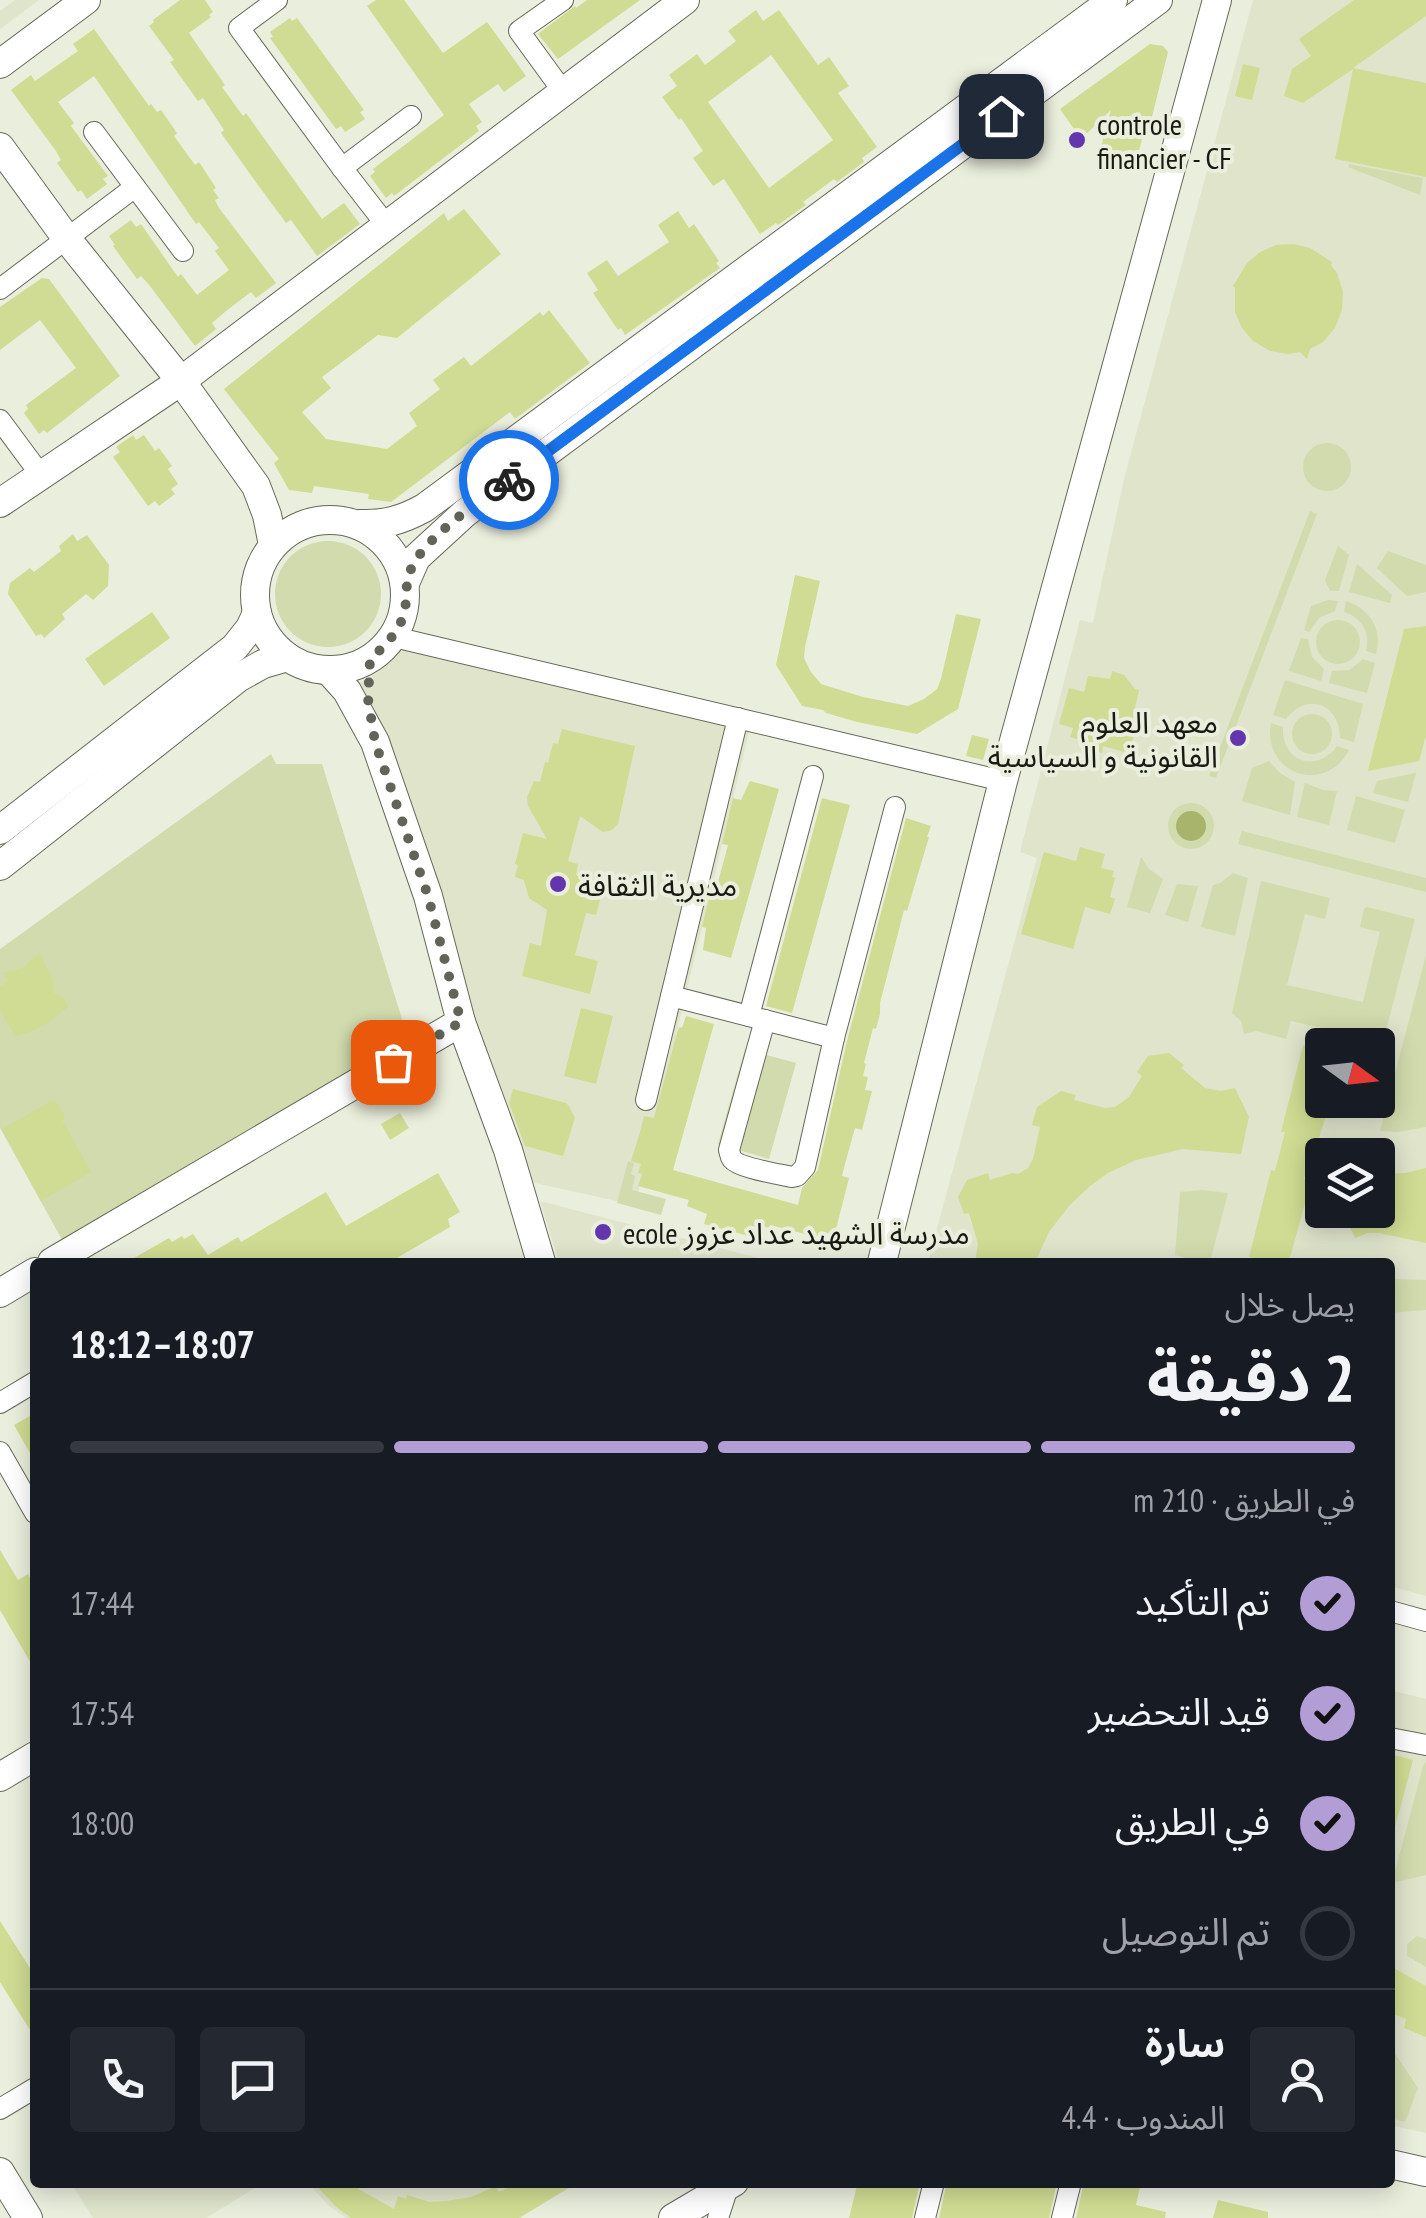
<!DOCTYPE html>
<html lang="ar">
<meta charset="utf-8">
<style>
:root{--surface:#171b24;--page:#242831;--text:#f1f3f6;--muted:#9ea1a6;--line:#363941;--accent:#b29ed5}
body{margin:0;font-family:"PT Sans Narrow","Noto Sans Arabic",sans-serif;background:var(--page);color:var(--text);direction:rtl;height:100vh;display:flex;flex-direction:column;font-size:38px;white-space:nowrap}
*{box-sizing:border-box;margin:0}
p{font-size:32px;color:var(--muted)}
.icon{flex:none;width:55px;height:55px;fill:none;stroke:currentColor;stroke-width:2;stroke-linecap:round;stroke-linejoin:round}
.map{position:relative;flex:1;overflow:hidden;direction:ltr}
.side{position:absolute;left:30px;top:1258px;width:1365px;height:930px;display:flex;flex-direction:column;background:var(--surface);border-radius:10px;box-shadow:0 5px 25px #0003;direction:rtl}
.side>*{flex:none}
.needle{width:65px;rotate:105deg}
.buttons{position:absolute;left:1305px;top:1028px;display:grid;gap:20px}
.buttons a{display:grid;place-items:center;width:90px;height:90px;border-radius:10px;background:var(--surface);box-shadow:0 5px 25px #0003;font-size:50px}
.pin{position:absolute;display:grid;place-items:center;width:85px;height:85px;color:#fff;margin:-42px;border-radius:20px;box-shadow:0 5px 15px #0006}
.courier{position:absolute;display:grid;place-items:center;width:100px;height:100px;margin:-50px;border:8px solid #1a73e8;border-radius:50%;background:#fff;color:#222;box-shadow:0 2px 12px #0007}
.head em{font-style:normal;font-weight:700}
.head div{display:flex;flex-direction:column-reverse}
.head{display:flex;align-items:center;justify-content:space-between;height:170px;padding:0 40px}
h1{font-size:65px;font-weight:700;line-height:75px}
.bar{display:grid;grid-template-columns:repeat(4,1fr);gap:15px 10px;align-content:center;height:120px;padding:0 40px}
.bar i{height:12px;border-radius:8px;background:var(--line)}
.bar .current{background:var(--accent)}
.bar p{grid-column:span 4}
.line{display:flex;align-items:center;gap:25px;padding:0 40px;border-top:2px solid var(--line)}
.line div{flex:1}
.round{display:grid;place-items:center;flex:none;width:105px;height:105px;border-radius:10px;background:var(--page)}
ol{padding:0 40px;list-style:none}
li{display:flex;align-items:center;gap:30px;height:110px}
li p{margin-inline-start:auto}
li .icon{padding:10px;border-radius:50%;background:var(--accent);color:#111;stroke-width:4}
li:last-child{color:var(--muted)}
li i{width:55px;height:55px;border:5px solid var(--line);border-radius:50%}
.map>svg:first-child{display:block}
.built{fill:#dfe4cb;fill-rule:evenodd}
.green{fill:#d2dbad}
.water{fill:#a8b36b}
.building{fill:#d0dc93;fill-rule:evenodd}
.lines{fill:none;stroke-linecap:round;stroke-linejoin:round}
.street-casing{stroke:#666959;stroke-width:22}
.secondary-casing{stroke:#666959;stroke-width:30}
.street{stroke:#fff;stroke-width:20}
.secondary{stroke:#fff;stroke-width:28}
.done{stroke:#62645a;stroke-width:10;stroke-dasharray:0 18}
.route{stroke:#1a73e8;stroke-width:12}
.poi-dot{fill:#6436ad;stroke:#eaeedc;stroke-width:4}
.labels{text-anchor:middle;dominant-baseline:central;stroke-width:8;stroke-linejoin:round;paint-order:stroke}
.poi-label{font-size:30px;fill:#191a14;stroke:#eaeedc;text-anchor:start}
</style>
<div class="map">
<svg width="1426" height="2218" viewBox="0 0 1426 2218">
<rect width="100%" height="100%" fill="#eaeedc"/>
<g class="built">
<polygon points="15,0 39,0 0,29 0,11"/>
<path d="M1253 0H1426V1596L1390 1586V1262H928L1037 858 1020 852 1080 620 1093 623 1124 479ZM1322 1045H1378V1100H1322ZM1322 1155H1378V1210H1322Z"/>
<polygon points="403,644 749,732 635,1205 508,1177 347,691 380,671 393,659"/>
<polygon points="540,1201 774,1262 559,1262"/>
<polygon points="1390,1690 1426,1699 1426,2133 1390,2125"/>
<polygon points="71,2183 263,2183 206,2218 93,2218"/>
<polygon points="308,2183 578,2183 519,2218 346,2218 328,2205"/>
</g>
<g class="green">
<polygon points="1349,164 1423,178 1420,195 1348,167"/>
<circle cx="1327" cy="467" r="24"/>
<polygon points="1310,511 1317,514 1216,778 1209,776"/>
<circle cx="328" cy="594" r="53"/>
<polygon points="1338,546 1349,555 1339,591 1330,591 1325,580"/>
<polygon points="1388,551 1426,565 1426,592 1407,596 1377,568"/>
<polygon points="1357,564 1392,595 1390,603 1349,592"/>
<polygon points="1328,600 1338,601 1335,611 1319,618 1309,632 1304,630 1311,606"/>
<path d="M1346 601C1370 609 1383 629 1376 654L1366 651C1371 632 1362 618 1344 612Z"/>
<circle cx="1338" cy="642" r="22"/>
<polygon points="1301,638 1308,639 1312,657 1324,669 1321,681 1289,671"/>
<polygon points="1363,659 1375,663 1367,693 1329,683 1332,671 1350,670"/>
<path d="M1285 680 1363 704 1354 742 1340 738C1340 704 1307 691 1286 719L1273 715Z"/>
<circle cx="1312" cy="734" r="20"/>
<path d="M1271 723 1283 727C1281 762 1317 774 1337 746L1349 750C1325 796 1262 774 1271 723Z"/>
<polygon points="271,754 276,764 322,764 408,1038 65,1245 0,1128 0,949"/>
<polygon points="1269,761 1280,773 1295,782 1290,815 1242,801 1252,768"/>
<polygon points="1416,773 1408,802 1373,793 1377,781"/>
<polygon points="1305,783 1323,790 1337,791 1329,825 1297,817"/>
<polygon points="1356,796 1405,810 1395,843 1347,830"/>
<circle cx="1191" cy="826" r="23"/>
<polygon points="1242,831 1426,878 1426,892 1238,844"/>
<polygon points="1141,857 1149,869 1163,879 1150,913 1127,907"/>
<polygon points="1233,873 1248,878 1235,936 1201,927 1213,885 1220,883"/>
<polygon points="1261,881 1330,898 1325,919 1305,914 1287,985 1363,1002 1380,932 1360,927 1364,909 1367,907 1415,919 1383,1042 1291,1021 1286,1039 1257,1031 1244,1034 1241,1021 1232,1013"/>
<polygon points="1177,884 1198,886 1188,922 1165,915"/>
<polygon points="1426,955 1426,1127 1398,1132 1380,1131"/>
<polygon points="745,1049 796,1063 769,1159 718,1144"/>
<polygon points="628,1161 634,1163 631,1174 635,1176 632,1190 666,1199 661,1215 617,1203"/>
<polygon points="1202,1190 1228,1193 1210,1262 1200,1262 1175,1255 1180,1192"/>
<polygon points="1390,1279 1426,1280 1426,1310 1390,1313"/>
<polygon points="1426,1762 1426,1875 1392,1883 1423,1766"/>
<polygon points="1417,1936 1426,1939 1426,1967 1407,1956 1407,1944"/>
<polygon points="1390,2046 1418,2088 1405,2122 1390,2118"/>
</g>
<circle class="water" cx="1191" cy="826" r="15"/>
<g class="building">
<polygon points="180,0 205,0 213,12 209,15 211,17 189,33 225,85 222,87 243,116 246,113 322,219 344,203 360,224 317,256 291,220 286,223 258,185 221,133 224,130 220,124 203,98 198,101 170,62 174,60 149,26 154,22 153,20"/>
<polygon points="376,0 404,0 443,53 487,22 526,76 504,92 498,84 469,104 482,122 476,126 479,131 394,196 392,193 386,198 370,176 375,172 373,169 444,115 367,6"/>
<polygon points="587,0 640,0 558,59 538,34 575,6 576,8"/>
<polygon points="1354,0 1426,0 1426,16 1353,68 1426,83 1426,177 1335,159 1353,69 1303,103 1284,96 1292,69 1311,56 1299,39"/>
<path d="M756 10 763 21 779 10 818 65 829 57 849 86 838 93 877 147 862 158 864 162 837 182 834 179 803 202 806 205 778 225 776 223 760 234 724 179 713 186 693 158 703 151 681 118 679 120 662 97 677 86 669 75 697 54 705 65 736 41 728 31ZM771 55 833 140 769 188 708 102Z"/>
<polygon points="290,18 292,21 297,18 364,110 360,112 365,119 345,132 341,126 336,129 270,38 273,37 270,32"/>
<polygon points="94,29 149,106 151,104 157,112 161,110 177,133 174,136 195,165 199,162 216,188 213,190 219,198 215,200 219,208 276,283 256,298 251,292 226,311 212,323 216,329 195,346 150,286 141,276 137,279 113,246 115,245 109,236 131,220 136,227 141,224 178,277 181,274 197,295 229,270 215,251 219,248 199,222 196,224 94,76 58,102 74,123 71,126 108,176 103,179 107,184 87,199 81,190 78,192 57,163 61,160 56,151 11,90 31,75 35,81 78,51 73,44"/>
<polygon points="1150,44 1163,46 1168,52 1150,125 1146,124 1137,158 1128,156 1125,165 1098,158 1111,110 1081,139 1060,109"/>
<polygon points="1243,64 1260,68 1252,100 1235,96"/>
<polygon points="464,209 501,254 397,338 378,335 322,377 331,388 302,412 326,439 387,449 417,426 409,413 440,389 433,380 464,357 471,366 540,312 543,316 549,310 590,363 515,419 510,412 391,502 368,499 369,494 314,486 312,493 289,490 274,463 279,459 224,389 444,213 448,221"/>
<polygon points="678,211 689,228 694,224 719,261 716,263 720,268 625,335 621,328 618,330 593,293 598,290 587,273 607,260 618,276 669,242 658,225"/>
<polygon points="1294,244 1310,248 1332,262 1331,265 1337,273 1343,292 1342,310 1335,328 1323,342 1310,349 1307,359 1300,352 1288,354 1270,351 1253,341 1242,328 1235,312 1235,288 1233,286 1247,263 1260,252 1276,245"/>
<polygon points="42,278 49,279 120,376 47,433 44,430 39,434 24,413 28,409 26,405 76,368 40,320 0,350 0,307"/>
<polygon points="133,435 136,440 144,435 155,451 159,448 172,466 168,469 178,484 171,489 175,494 159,506 155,501 148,506 113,457 120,452 116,447"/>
<polygon points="73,534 77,541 87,535 109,565 108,586 93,600 86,594 62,614 65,619 44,638 41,634 36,636 8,594 10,583 30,568 34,572 61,551 59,546"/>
<polygon points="795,575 820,581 805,647 804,658 811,672 821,684 863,697 908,706 924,699 937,689 941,679 956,614 981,619 958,709 917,734 857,722 826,713 823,710 802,706 776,665"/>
<polygon points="152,612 170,638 104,686 85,659"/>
<polygon points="1426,626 1426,735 1419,761 1368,771 1404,629"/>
<polygon points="1112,671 1124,675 1135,689 1139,690 1135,708 1142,709 1132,742 1124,752 1103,746 1102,753 1080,746 1081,740 1070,737 1073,728 1059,724 1069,688 1084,692 1088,676 1110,679"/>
<polygon points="562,729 635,746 618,824 612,830 603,832 580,816 568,861 578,864 576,875 593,879 590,890 602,893 596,915 586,913 575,955 598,961 590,994 522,976 530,943 541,946 547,910 529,898 524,880 515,877 518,865 515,864 523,833 547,839 528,806 527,797 534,781 540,782 545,762 548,763 553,743 558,744"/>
<polygon points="972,735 989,739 983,760 966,756"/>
<polygon points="750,781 779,789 731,958 703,950 706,928 702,927 713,881 718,882 728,845 722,844 733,798 741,800"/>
<polygon points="822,798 850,805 792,1013 766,1006"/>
<polygon points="906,818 931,826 927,837 929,837 907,911 904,910 880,1003 880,1014 876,1029 873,1028 864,1063 866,1064 863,1076 868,1077 865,1090 872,1091 862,1130 855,1128 845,1164 842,1176 849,1178 833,1241 770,1225 769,1228 762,1226 761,1229 752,1226 749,1236 704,1224 707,1214 687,1206 689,1200 638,1186 642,1174 638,1173 641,1164 631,1161 640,1132 644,1116 654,1118 676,1036 679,1027 682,1028 686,1016 714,1024 673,1170 798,1205 802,1188 818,1170 847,1041"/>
<polygon points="1080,847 1105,854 1101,868 1114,871 1112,877 1115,878 1110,897 1115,899 1110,914 1085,907 1073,949 1021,934 1044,852 1076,861"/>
<polygon points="39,953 53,980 54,993 63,997 68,1007 52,1020 33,1031 15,1036 0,1010 0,986 8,982 3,973 23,968"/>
<polygon points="581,1008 613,1016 596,1084 564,1076"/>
<polygon points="1303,1045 1322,1050 1322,1100 1331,1100 1318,1141 1314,1140 1304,1179 1307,1179 1305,1203 1291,1254 1287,1262 1271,1262 1249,1257 1271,1170 1275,1171 1285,1132 1281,1132"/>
<polygon points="1169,1053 1184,1065 1181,1068 1205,1088 1221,1091 1235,1088 1249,1117 1241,1154 1183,1149 1136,1160 1108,1173 1090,1186 1069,1206 1049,1232 1035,1262 975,1262 978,1244 969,1213 964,1214 958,1197 967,1180 988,1173 990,1180 1012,1173 1018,1174 1028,1168 1033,1159 1040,1127 1032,1125 1037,1107 1061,1091 1076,1095 1074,1100 1105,1108 1115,1107 1129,1097 1142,1076 1137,1072 1148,1056"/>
<polygon points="513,1089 566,1103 569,1106 575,1118 563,1156 525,1146 509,1103"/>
<polygon points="53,1100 56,1104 58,1103 65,1118 62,1120 91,1172 41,1201 2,1129"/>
<polygon points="400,1113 409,1128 390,1140 381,1124"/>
<polygon points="1426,1168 1426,1243 1379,1233 1368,1233 1355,1238 1342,1210 1378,1210 1378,1174 1405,1173"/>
<polygon points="438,1173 460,1212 448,1219 450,1227 390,1262 127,1262 169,1238 172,1242 182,1236 184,1239 193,1234 208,1255 238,1237 241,1242 326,1192 346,1226"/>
<polygon points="35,1413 35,1462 14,1425"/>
<polygon points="0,1550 18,1580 28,1574 35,1587 35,1670 0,1610"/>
<polygon points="1390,1754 1413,1760 1395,1827 1390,1826"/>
<polygon points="0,1921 35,1976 35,2038 0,1982"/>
<polygon points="1390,1966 1426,1986 1426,2037 1404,2028 1406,2019 1391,2013 1394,1997 1390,1995"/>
<polygon points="313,2182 352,2182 360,2190 394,2209 398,2196 406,2199 407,2195 430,2202 446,2201 471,2197 496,2186 499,2192 519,2182 578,2182 519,2218 351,2218 335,2206"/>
<polygon points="858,2182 920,2182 912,2218 849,2218"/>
<polygon points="947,2182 1057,2182 1049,2218 939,2218"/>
<polygon points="1084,2182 1141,2182 1136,2205 1166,2212 1165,2218 1076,2218"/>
<polygon points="1218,2200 1268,2212 1268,2218 1213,2218"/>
</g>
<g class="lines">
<g class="street-casing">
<g id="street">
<polyline points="277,0 239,28 342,168 411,116"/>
<polyline points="562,90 519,31 563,0"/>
<polyline points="94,132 183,251"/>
<polyline points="342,168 387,226"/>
<polyline points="0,289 135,187"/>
<polyline points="0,420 40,474"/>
<polyline points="394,637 1003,781"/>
<polyline points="671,996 834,1038"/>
<polyline points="749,1016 813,776"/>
<path d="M765 1020 729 1150C730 1153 730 1156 732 1159 739 1168 779 1174 792 1177L797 1176 805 1167 834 1038 895 807"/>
<polyline points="646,1100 738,718"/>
<polyline points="0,1403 35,1382"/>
<polyline points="0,1452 35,1513"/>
<polyline points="1390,1611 1426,1621"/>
<polyline points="1390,1738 1426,1745"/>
<polyline points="0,2109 35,2088"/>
<polyline points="718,2218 729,2184"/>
<polyline points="925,2218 934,2182"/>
<polyline points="1062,2218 1071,2182"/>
</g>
</g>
<g class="secondary-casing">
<g id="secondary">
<polyline points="0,64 86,0"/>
<polyline points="0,147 67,239 181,381 256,486 267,515 273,545"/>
<polyline points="0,503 181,381 685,0"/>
<circle cx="330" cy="595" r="75"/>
<path d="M360 524C385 525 402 520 424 508L1113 0"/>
<polyline points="405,583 416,558 465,513 1158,0"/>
<polyline points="329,671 347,691 375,742 428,896 461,1022 508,1150 541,1262"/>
<polyline points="0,830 235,647 250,628 257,613"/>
<polyline points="0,866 238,678 263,664 287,657"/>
<polyline points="52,1262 461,1022"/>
<polyline points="882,1262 1003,781 1217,0"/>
<polyline points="0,1293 35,1272"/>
<polyline points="0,1777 35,1756"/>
<polyline points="1390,2164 1426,2172"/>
<polyline points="0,2172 28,2218"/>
<polyline points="673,2218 734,2182"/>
</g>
</g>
<use href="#street" class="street"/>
<use href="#secondary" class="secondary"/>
</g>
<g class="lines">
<path class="done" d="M393 1062 461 1022 428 896 375 742 368 699 370 660C385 645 401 631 405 609 408 590 404 581 414 563 432 532 481 501 509 480"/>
<polyline class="route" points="509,480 1001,116"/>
</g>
<g class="poi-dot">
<circle cx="1077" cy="140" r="10"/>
<circle cx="1238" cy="738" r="10"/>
<circle cx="558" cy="884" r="10"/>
<circle cx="603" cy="1232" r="10"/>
</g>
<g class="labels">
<g class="poi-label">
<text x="1097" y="123">controle<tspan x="1097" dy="34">financier - CF</tspan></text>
<text x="1218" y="721" text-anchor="end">معهد العلوم<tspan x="1218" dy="34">القانونية و السياسية</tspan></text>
<text x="578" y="884">مديرية الثقافة</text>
<text x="623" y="1232">ecole مدرسة الشهيد عداد عزوز</text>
</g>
</g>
</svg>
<div class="buttons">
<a><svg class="needle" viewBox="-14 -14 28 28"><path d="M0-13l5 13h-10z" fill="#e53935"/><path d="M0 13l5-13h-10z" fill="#9ea1a6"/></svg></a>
<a><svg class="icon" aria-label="layers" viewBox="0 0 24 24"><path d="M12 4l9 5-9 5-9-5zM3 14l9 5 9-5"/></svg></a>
</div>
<div class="pin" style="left:393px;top:1062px;background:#ea580c"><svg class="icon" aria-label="bag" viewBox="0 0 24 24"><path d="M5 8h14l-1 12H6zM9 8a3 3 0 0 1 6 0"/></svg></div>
<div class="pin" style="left:1001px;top:116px;background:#1f2937"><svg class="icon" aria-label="home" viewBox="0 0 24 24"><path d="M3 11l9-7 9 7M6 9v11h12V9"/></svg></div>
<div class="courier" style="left:509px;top:480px"><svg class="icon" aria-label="bike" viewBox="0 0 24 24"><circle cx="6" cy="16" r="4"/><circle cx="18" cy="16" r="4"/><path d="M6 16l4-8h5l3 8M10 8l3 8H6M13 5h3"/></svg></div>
<section class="side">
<div class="head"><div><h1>2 دقيقة</h1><p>يصل خلال</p></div><em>18:07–18:12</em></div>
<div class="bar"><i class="current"></i><i class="current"></i><i class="current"></i><i></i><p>في الطريق · 210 m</p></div>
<ol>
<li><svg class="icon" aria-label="check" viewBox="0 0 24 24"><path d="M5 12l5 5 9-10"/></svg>تم التأكيد<p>17:44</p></li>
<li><svg class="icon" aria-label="check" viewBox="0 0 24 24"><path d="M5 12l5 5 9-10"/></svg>قيد التحضير<p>17:54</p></li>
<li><svg class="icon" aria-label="check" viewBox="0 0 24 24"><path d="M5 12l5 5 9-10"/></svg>في الطريق<p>18:00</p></li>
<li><i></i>تم التوصيل</li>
</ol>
<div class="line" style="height:180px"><a class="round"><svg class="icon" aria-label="person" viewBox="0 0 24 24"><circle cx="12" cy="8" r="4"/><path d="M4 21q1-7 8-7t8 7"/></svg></a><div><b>سارة</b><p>المندوب · 4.4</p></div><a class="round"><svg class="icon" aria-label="chat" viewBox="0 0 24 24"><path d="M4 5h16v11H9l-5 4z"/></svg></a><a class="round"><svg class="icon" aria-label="phone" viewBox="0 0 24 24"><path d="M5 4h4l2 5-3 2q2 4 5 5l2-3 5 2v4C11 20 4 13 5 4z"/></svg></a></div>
</section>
</div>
